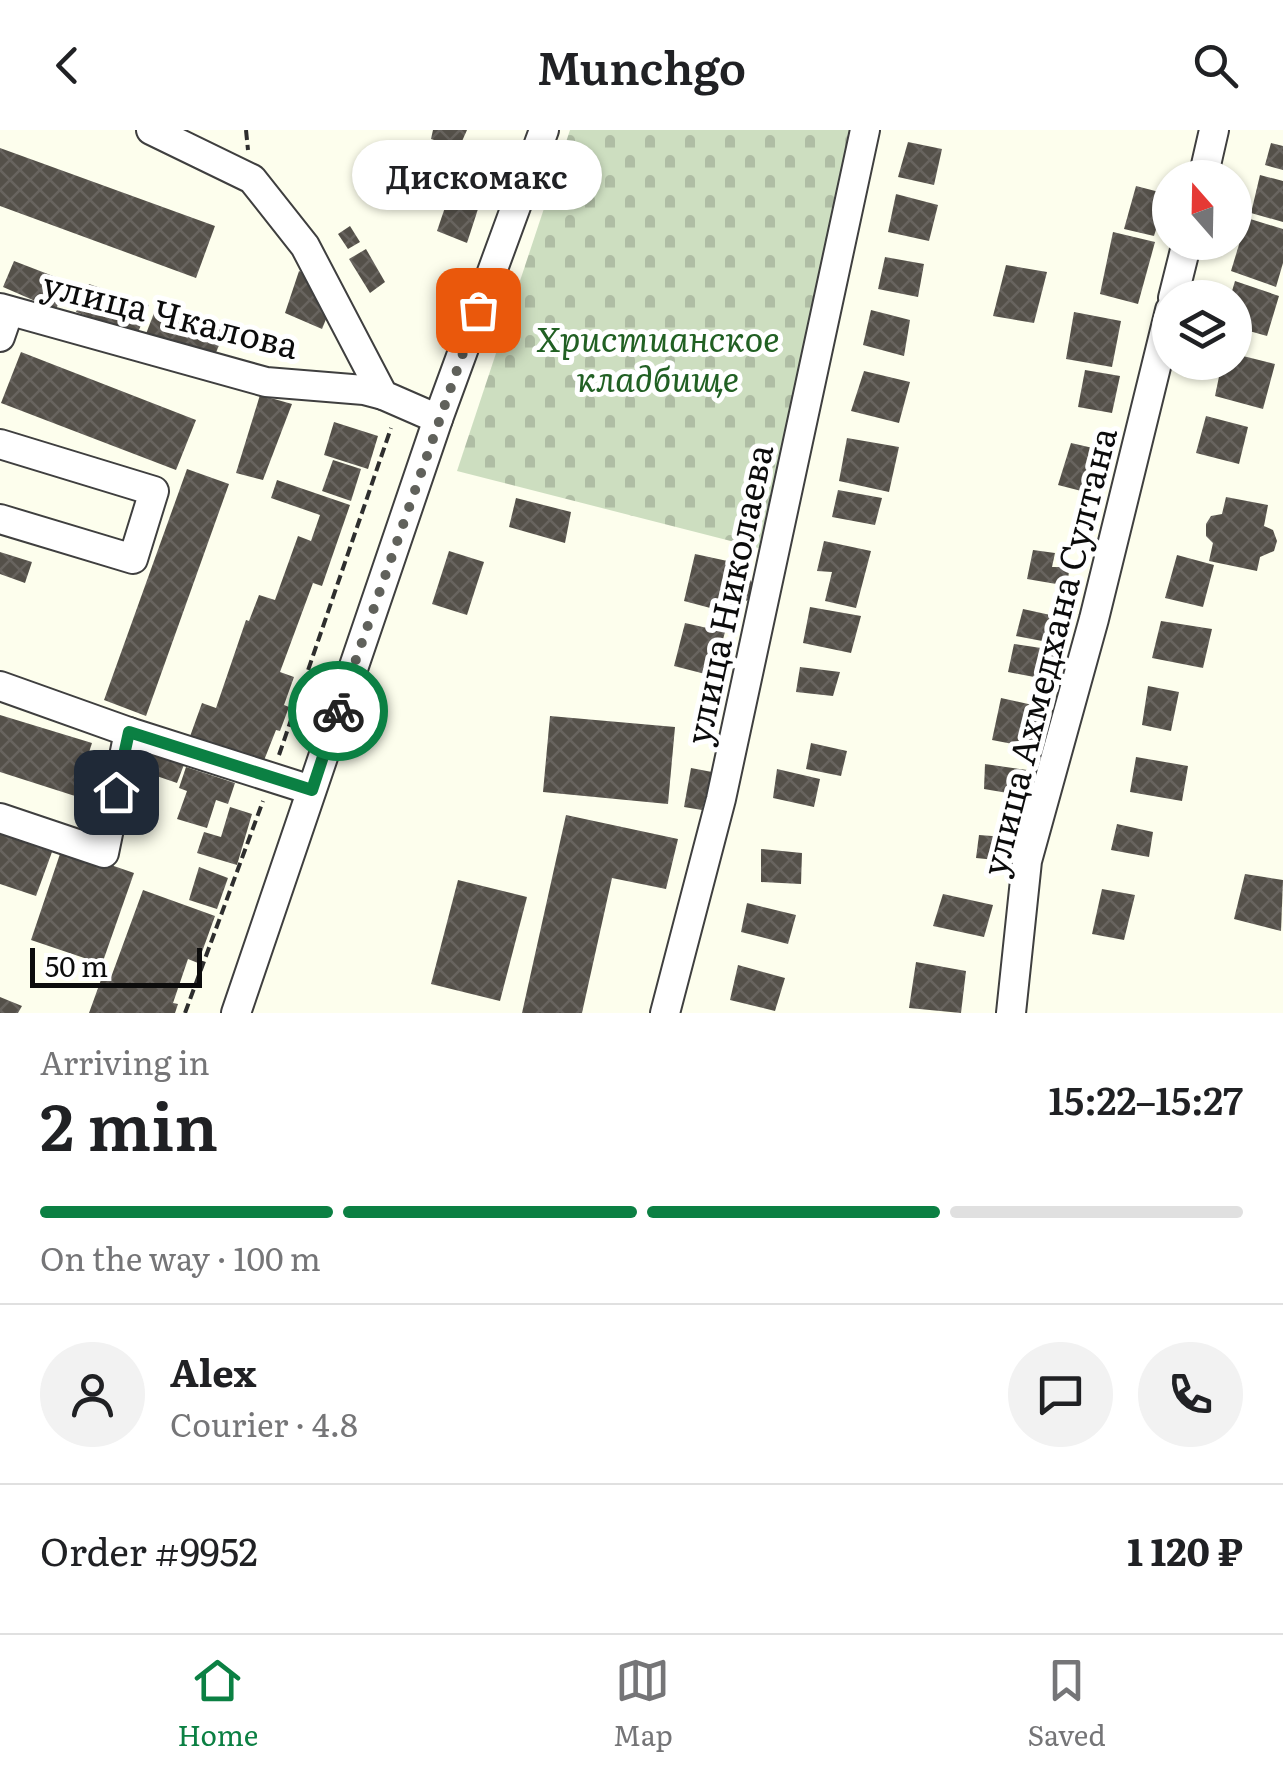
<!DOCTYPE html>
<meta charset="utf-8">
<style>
:root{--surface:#fff;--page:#f2f2f2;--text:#202124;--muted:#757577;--line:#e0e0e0;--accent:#0b8043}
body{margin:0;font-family:Literata,serif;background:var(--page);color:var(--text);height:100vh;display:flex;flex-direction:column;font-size:38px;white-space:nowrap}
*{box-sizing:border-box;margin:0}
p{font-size:32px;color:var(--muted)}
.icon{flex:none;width:55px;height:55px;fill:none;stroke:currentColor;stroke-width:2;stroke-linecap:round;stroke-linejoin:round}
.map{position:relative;height:883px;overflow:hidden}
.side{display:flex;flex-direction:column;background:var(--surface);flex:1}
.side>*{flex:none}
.needle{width:65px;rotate:340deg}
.buttons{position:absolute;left:1152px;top:30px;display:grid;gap:20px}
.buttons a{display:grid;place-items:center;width:100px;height:100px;border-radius:50%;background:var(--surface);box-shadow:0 2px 8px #0004;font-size:50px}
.scale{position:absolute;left:30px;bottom:25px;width:172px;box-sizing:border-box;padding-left:10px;border:5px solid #0c0c0c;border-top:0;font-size:28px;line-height:35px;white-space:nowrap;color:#0c0c0c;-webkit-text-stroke:8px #fff;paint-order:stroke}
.pin{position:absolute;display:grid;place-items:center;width:85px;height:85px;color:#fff;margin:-42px;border-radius:20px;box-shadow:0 5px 15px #0006}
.courier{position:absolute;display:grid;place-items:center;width:100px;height:100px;margin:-50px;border:8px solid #0b8043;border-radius:50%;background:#fff;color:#222;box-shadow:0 2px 12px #0007}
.bubble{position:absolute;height:70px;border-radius:35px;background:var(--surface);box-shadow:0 2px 8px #0004;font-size:32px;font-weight:600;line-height:70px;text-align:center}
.headline em{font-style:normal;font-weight:600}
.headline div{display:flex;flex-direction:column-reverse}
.headline{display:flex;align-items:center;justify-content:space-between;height:170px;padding:0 40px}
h1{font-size:65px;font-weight:600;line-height:75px}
.bar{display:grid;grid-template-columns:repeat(4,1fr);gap:15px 10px;align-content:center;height:120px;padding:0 40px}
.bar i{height:12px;border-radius:8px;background:var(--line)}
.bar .on{background:var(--accent)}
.bar p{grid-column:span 4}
.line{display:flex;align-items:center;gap:25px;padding:0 40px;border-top:2px solid var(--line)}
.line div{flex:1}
.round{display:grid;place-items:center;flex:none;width:105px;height:105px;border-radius:52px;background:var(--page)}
header{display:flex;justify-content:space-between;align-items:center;height:130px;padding:0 40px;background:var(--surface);font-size:45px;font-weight:600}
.tabs{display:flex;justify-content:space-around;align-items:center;height:140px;border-top:2px solid var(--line);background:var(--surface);font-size:28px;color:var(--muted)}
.tabs a{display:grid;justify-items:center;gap:5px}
.tabs .on{color:var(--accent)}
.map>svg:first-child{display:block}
.cemetery{fill:url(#cemetery-stones)}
.building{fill:url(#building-cross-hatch)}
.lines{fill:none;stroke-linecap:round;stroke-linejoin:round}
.minor-casing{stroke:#3f3f3f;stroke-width:32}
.path{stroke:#2e2e2e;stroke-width:4;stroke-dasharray:10 5;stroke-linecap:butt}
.minor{stroke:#fff;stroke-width:28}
.done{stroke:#60615b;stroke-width:10;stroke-dasharray:0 18}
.route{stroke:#0b8043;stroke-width:12}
.labels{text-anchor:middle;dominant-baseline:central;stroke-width:10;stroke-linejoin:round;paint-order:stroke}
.street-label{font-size:35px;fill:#0c0c0c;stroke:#fff}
.park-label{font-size:35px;font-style:italic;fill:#216023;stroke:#fff}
</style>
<header><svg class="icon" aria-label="back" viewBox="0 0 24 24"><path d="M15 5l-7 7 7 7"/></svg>Munchgo<svg class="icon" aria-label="search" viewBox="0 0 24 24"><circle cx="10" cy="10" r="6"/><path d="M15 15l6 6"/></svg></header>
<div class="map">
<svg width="1283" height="883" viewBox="0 0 1283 883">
<defs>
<pattern id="cemetery-stones" width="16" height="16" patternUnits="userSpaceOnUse" patternTransform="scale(2.5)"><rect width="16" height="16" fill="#cddec0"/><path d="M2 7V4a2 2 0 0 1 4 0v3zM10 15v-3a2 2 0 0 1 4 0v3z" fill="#afbda4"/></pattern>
<pattern id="building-cross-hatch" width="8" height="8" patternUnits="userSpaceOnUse" patternTransform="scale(2.5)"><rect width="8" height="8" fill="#545049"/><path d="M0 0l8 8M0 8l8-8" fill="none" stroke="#68645f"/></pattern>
</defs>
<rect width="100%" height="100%" fill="#fdfeed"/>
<polygon class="cemetery" points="570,0 865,0 774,422 457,341"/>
<g class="building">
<polygon points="433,0 467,0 459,18 431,9"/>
<polygon points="908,12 942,19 934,55 898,47"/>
<polygon points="1271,13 1283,16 1283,40 1265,35"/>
<polygon points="418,17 454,29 441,63 405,52"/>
<polygon points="0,18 215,96 196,148 0,76"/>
<polygon points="458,39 489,45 467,113 437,101"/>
<polygon points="1260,45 1283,51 1283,92 1251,83"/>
<polygon points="1136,56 1167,64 1154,106 1124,99"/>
<polygon points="896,64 938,75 929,111 888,102"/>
<polygon points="1247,88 1283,99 1283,133 1276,157 1231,141"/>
<polygon points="350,96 360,112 348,119 338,104"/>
<polygon points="1113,102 1155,112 1138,174 1100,164"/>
<polygon points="366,119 385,152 370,163 349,129"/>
<polygon points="885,127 924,134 918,167 878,159"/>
<polygon points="14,131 66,151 56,180 3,157"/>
<polygon points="1006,135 1047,142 1034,193 993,186"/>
<polygon points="299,141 316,148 331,177 322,199 285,183"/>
<polygon points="1235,151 1279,166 1267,206 1235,197 1235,168 1230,168"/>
<polygon points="89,154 149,175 137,205 76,182"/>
<polygon points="156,178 225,201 212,232 144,209"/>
<polygon points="871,180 910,190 904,226 863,215"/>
<polygon points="1074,182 1121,191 1112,237 1066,229"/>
<polygon points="21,222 196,290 176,340 1,273"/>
<polygon points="1235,224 1275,234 1263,279 1215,266 1222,232 1235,232"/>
<polygon points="1085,240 1120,246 1112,283 1078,277"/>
<polygon points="864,241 910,252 899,293 851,281"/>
<polygon points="260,265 292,274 263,350 236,343"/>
<polygon points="1206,286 1248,297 1239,334 1196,323"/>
<polygon points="334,292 378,306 368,339 324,325"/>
<polygon points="847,308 899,317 889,362 839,351"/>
<polygon points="1071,313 1106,321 1093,364 1058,355"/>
<polygon points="333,330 361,339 351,371 322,361"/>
<polygon points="187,339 229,354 146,586 104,570"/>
<polygon points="277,350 350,375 322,456 313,453 280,542 294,547 284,575 289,577 280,601 276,600 261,638 188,612 202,573 216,578 246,490 249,491 259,465 275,470 298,406 311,411 320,385 271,368"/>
<polygon points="838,360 882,368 875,395 832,387"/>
<polygon points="1226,367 1268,375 1264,396 1273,400 1277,411 1274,421 1260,427 1257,441 1209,431 1213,413 1206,406 1206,394 1211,386 1222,384"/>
<polygon points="516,368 571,382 565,413 509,397"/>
<polygon points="824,411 871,421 856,478 825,471 832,442 817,441"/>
<polygon points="1033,420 1055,423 1052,437 1069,437 1068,456 1027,449"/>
<polygon points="449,421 484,432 467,485 432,474"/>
<polygon points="0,422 32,432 25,453 0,444"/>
<polygon points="695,424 746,435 745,443 757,459 753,469 737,473 733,484 684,471"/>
<polygon points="1177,425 1214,435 1203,477 1165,468"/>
<polygon points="810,477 861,486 851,523 803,513"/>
<polygon points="1023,479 1064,488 1058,514 1016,506"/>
<polygon points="1161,491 1212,499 1203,538 1152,528"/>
<polygon points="685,493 725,502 713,546 674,536"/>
<polygon points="1014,514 1061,521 1055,551 1008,542"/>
<polygon points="800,537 840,542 833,566 796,562"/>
<polygon points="1148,556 1179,562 1171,601 1142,595"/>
<polygon points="1001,568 1046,578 1039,619 992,610"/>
<polygon points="0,585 92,613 75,666 0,642"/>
<polygon points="550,586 675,597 668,674 543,662"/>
<polygon points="811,613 847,621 841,646 806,639"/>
<polygon points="150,619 185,632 177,653 142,641"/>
<polygon points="1136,627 1188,636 1182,671 1130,662"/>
<polygon points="985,634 1027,640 1025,666 984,659"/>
<polygon points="186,637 235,653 228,674 216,670 207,698 177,689 187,661 179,658"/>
<polygon points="691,638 712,642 702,680 684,677"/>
<polygon points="777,639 820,649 814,677 773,668"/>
<polygon points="230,677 252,684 237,735 197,723 204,702 221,707"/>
<polygon points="566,685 678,709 666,759 612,748 582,883 522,883"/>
<polygon points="1117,694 1153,702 1149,727 1111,720"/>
<polygon points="0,704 52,722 36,766 0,754"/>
<polygon points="979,705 1018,708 1016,732 976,728"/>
<polygon points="62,718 134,743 102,834 31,810"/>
<polygon points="761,719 802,723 801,754 761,752"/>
<polygon points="199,737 228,748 217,779 189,770"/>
<polygon points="1245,744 1283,750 1281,801 1234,789"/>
<polygon points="458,750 527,767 500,871 431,854"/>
<polygon points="1102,759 1135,765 1124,810 1092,804"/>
<polygon points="143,760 215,786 198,833 188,829 173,873 178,874 175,883 89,883 102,847 110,850"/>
<polygon points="943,764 993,775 984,807 933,796"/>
<polygon points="747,773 796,785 788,814 741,802"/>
<polygon points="916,832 966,841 961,883 909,878"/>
<polygon points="738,835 785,848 775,881 730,870"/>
<polygon points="0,867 22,876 18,883 0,883"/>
</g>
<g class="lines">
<g class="minor-casing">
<g id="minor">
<polyline points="151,0 252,49 305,116 383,265 438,289"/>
<polyline points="1203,48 1214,0"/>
<polyline points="1173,168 1187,112"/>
<polyline points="0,178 266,252 364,260 383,265"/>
<polyline points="0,207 9,181"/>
<polyline points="0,314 154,361 133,429 0,389"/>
<polyline points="0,556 129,602"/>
<polyline points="0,688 104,723 129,602 311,660"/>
<polyline points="236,883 438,289 544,0"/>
<polyline points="665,883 721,669 865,0"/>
<polyline points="1011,883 1027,731 1094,489 1170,180"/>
</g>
</g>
<g class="path">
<polyline points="246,0 248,20"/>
<polyline points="279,625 391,298"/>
<polyline points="185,883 263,671"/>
</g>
<use href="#minor" class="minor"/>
</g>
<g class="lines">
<polyline class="done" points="338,581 478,180"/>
<polyline class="route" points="116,662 129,602 312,660 338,581"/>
</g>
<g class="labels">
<g class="street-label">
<text transform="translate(171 183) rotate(14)">улица Чкалова</text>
<text transform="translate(727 464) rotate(-78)">улица Николаева</text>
<text transform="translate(1047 521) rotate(-76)">улица Ахмедхана Султана</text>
</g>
<g class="park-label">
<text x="658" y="207">Христианское<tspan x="658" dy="40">кладбище</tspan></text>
</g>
</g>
</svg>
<div class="buttons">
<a><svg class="needle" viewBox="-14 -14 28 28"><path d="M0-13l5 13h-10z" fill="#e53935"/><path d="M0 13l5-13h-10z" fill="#757577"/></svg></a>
<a><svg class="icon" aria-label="layers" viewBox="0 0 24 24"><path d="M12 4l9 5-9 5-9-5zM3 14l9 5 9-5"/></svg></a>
</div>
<div class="scale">50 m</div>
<div class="pin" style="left:478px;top:180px;background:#ea580c"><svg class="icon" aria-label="bag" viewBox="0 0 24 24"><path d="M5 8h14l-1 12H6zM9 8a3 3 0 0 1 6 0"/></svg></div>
<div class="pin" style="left:116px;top:662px;background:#1f2937"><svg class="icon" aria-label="home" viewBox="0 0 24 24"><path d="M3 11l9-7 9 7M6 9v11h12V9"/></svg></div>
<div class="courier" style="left:338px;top:581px"><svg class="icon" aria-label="bike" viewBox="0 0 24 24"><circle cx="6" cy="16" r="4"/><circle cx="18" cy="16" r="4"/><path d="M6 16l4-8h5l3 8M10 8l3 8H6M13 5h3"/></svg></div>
<div class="bubble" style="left:352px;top:10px;width:250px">Дискомакс</div>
</div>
<section class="side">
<div class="headline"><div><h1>2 min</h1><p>Arriving in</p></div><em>15:22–15:27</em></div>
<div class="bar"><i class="on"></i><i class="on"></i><i class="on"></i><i></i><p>On the way · 100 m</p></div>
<div class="line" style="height:180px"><a class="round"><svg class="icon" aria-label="person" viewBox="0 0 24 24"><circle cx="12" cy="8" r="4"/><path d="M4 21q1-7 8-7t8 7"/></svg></a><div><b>Alex</b><p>Courier · 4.8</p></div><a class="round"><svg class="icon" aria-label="chat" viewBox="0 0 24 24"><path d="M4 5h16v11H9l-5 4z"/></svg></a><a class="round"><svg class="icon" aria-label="phone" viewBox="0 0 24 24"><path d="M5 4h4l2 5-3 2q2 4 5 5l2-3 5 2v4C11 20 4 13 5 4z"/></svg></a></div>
<div class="line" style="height:130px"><div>Order #9952</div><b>1 120 ₽</b></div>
</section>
<nav class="tabs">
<a class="on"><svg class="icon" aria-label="home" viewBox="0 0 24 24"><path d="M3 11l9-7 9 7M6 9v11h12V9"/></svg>Home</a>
<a><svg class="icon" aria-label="map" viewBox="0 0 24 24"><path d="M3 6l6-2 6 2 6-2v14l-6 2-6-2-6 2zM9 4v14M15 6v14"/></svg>Map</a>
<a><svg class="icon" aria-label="saved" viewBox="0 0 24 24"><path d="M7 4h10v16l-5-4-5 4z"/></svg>Saved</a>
</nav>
